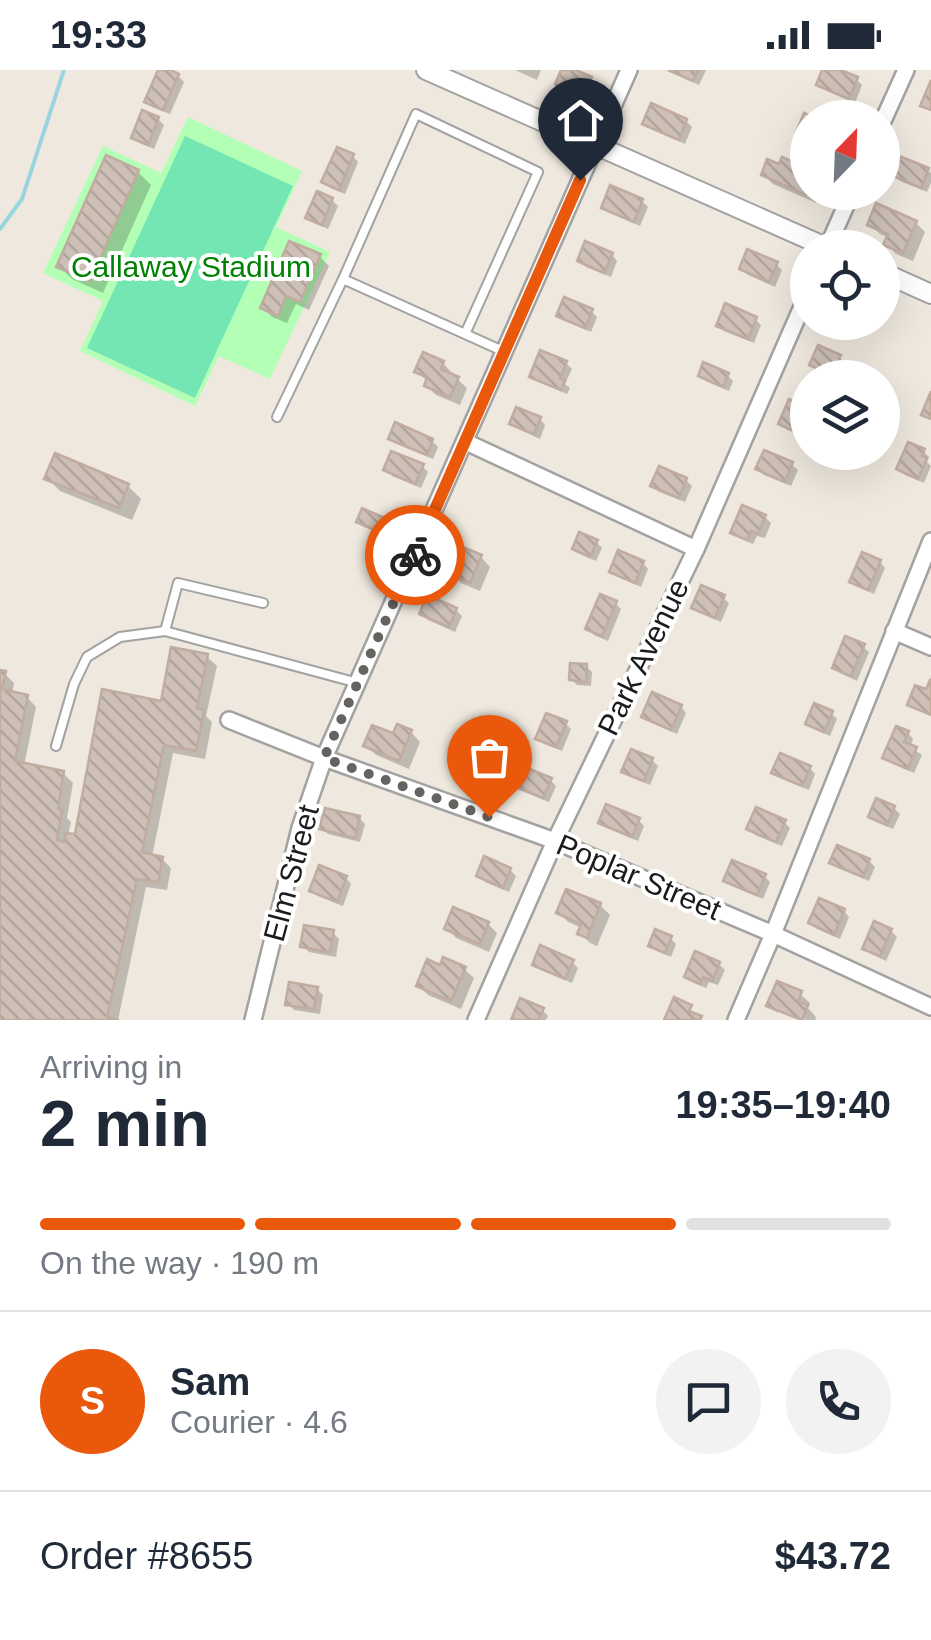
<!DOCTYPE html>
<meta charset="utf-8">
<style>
:root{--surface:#fff;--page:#f2f2f3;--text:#1f2937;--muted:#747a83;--line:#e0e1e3;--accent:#ea580c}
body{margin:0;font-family:Arial,sans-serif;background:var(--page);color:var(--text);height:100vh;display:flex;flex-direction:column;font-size:38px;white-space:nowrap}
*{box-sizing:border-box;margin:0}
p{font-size:32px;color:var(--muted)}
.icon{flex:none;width:55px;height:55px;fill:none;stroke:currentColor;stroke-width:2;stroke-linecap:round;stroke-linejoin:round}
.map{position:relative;height:950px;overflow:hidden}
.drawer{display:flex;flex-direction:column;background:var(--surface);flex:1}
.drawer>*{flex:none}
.needle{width:65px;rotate:23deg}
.tools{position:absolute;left:790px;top:30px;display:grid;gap:20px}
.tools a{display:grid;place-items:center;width:110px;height:110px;border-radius:50%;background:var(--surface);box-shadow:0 10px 40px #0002;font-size:50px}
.pin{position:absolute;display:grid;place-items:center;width:85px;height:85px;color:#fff;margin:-102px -42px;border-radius:50% 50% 50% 0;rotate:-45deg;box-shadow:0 0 10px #0007}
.pin .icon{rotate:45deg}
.courier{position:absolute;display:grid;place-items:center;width:100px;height:100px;margin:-50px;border:8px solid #ea580c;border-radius:50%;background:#fff;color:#222;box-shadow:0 2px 12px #0007}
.summary em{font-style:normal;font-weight:600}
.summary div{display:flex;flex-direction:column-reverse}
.summary{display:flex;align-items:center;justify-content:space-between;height:170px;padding:0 40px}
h1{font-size:65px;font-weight:600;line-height:75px}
.bar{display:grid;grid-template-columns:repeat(4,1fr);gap:15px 10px;align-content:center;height:120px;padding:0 40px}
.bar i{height:12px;border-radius:8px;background:var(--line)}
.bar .on{background:var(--accent)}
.bar p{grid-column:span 4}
.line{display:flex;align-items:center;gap:25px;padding:0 40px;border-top:2px solid var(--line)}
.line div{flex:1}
.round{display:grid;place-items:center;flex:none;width:105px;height:105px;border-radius:52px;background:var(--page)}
.status{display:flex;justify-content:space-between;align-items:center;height:70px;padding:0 50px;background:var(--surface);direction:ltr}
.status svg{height:28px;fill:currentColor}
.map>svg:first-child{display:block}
.park{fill:#b4ffb6}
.pitch{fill:#73e6b3}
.shadow{fill:#0003}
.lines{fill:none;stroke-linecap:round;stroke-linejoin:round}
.stream{stroke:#99d5e1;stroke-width:4}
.building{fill:url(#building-back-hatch);stroke:#c1aca0;stroke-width:2.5}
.service-casing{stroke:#a2a2a2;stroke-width:12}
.minor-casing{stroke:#a2a2a2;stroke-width:20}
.tertiary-casing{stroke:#a2a2a2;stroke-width:22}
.service{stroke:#fff;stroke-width:8}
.minor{stroke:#fff;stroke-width:15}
.tertiary{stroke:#fff;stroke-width:18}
.done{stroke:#65635f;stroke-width:10;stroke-dasharray:0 18}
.route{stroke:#ea580c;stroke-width:12}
.labels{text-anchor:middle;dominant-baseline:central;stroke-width:8;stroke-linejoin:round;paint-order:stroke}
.park-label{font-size:30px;fill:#008104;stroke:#fff}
.street-label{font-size:30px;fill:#1b1b1b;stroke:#fff}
</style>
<div class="status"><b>19:33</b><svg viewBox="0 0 49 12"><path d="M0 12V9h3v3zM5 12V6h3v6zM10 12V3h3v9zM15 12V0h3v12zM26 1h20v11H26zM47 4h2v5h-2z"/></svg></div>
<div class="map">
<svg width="931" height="950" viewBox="0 0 931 950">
<defs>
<pattern id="building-back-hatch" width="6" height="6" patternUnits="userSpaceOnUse" patternTransform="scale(2.5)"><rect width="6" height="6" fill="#cec0b7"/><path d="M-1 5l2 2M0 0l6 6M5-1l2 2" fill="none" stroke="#b0a49d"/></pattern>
</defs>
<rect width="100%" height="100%" fill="#eee8de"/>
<polygon class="park" points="188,47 302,101 276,157 330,182 270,309 219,286 195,336 80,281 103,231 43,203 103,76 161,103"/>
<polygon class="pitch" points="185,66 293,116 195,328 87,278"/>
<g class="shadow">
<polygon points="160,0 178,6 184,12 170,44 153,37 147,32"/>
<polygon points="515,0 541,0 537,10"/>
<polygon points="564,0 570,0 590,9 596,15 589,30 564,20 558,14"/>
<polygon points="668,0 706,0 699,15"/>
<polygon points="825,0 835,0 856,9 862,15 855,33 825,20 819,14"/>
<polygon points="158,49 164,55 154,79 140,73 134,67"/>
<polygon points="686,51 692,57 685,74 651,59 645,53"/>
<polygon points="353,86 358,92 345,124 330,118 324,112"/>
<polygon points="928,100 931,103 931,113 927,122 900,111 894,105"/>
<polygon points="808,101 808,122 820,122 816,133 773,114 764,105"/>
<polygon points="138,102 151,115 103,223 72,209 59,196"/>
<polygon points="332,130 338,136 328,159 314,153 308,148"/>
<polygon points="642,131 648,137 640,156 610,143 604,137"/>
<polygon points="916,153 925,162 913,191 896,184 886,174 889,168 880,164 870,154"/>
<polygon points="612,185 617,191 611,207 586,197 580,191"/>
<polygon points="319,186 329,196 309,240 296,234 287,253 272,247 263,237"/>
<polygon points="776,194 782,200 775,217 748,205 742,199"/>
<polygon points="591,241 597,247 591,262 565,251 559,245"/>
<polygon points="755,249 761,255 754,273 724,261 718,255"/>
<polygon points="839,287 845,293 839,308 818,301 812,295"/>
<polygon points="443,293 452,303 451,306 457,309 467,318 460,335 436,325 426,315 428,312 417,301"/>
<polygon points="566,293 572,299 565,314 570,318 567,324 538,312 532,306"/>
<polygon points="701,305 727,305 733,311 729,321 706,311"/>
<polygon points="790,332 808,340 808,361 805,367 787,360 781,354"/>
<polygon points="540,349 545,355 540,369 518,359 512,353"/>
<polygon points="391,368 432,371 438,377 433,389 397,374"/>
<polygon points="924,382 929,387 927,392 931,396 924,413 905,405 899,399"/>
<polygon points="765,383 792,395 798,400 791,416 764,405 758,399"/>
<polygon points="422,396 428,402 421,418 392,406 386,400"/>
<polygon points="47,408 128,416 141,429 132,450 60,421"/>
<polygon points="686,410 692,416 685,432 659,422 653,416"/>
<polygon points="765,447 771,453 765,468 757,466 753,474 739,468 733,463"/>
<polygon points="359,451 395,455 401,461 397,471 365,457"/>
<polygon points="596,472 602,478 596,491 580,484 575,478"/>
<polygon points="481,487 490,497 480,521 461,513 451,503 453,499 445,491"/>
<polygon points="880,492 885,498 874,524 858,517 852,511"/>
<polygon points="643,493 648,499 641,517 618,507 612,501"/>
<polygon points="428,528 456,540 462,546 455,562 428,550 422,544"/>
<polygon points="723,528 729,533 721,552 700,543 694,537"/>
<polygon points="615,533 621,539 608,571 594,565 588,559"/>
<polygon points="863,577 869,582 857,611 840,603 834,597"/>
<polygon points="207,587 217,596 206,646 212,652 205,689 173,683 152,787 162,789 171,798 167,820 146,817 118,950 0,950 0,602 4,603 14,613 12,624 27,627 36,637 24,696 63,703 73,713 67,748 71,752 68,766 77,767 163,634"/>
<polygon points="586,596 592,602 591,616 577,615 571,609"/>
<polygon points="681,637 686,643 677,664 650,652 644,647"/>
<polygon points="831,643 837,649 830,666 814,659 808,653"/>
<polygon points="565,653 571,659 562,681 544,674 538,668"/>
<polygon points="411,662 420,672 409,699 376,685 366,676"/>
<polygon points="908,663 913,669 910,677 922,685 914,703 891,693 885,687"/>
<polygon points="652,690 658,696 650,715 630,707 624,701"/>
<polygon points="810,698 815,704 809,720 780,708 774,702"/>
<polygon points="550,710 556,716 549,732 519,720 513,714"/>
<polygon points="894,738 900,744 893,759 877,752 871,746"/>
<polygon points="359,748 365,754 360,772 328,764 322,758"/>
<polygon points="638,750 644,756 638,771 607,758 601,752"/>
<polygon points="784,752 790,758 782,776 755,765 749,759"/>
<polygon points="869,791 875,797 869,811 838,798 832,792"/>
<polygon points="510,800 516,806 509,822 485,812 479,806"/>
<polygon points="764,806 770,812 763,829 732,816 726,810"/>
<polygon points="346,808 351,814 343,836 318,826 312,821"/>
<polygon points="600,835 610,845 597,876 590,873 580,863 582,858 568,852 559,842"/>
<polygon points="844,841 849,847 840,869 817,859 811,853"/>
<polygon points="488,854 497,863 489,882 456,868 447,858"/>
<polygon points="891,861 897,867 886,891 871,884 865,878"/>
<polygon points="333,863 339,869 336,887 309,882 303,876"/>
<polygon points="670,868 676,874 671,887 657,881 651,876"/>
<polygon points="572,892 578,898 572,913 541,900 535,894"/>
<polygon points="719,894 725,900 718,915 709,912 706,918 692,912 687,906"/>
<polygon points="441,898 464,899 474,908 461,939 428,925 419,916"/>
<polygon points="317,919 323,925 320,944 294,940 288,934"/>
<polygon points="800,924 810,933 808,938 816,947 815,950 806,950 777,938 777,943 769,935"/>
<polygon points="542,940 548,946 546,950 514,950"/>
</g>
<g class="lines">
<polyline class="stream" points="0,159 22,129 64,0"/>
</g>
<g class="building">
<polygon points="158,0 171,0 179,4 163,40 144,32"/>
<polygon points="561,0 576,0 592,7 583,26 555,14"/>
<polygon points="668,0 698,0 693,11"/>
<polygon points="822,0 841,0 858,7 849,29 816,15"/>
<polygon points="931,10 931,40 920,36"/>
<polygon points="651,33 687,49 679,70 642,54"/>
<polygon points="142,40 159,47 148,75 131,68"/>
<polygon points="804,43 815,48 808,48 808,67 796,62"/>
<polygon points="337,77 354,84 339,120 321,112"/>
<polygon points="106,85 139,100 90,211 56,197"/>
<polygon points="899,86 929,98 921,118 891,105"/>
<polygon points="782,87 808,98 806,125 761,105 767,89 779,94"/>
<polygon points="610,115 643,129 634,152 601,138"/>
<polygon points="317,121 333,128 322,155 305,148"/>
<polygon points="876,133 917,151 903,183 883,175 888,164 867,155"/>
<polygon points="289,171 321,184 300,232 286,226 278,246 260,238"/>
<polygon points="585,171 613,183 604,203 577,191"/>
<polygon points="747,179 778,192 769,212 739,199"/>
<polygon points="564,227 593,239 585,258 556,246"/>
<polygon points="725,233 757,247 748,269 716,256"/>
<polygon points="818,275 841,285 832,305 809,295"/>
<polygon points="540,280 567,291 560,308 565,311 561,320 529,307"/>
<polygon points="423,282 444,291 441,299 459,307 450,327 424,316 427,307 414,302"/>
<polygon points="703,292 729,303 723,317 698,306"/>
<polygon points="931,321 931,349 921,345"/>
<polygon points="789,329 808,337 799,363 778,354"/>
<polygon points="516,337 541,347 534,364 509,354"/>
<polygon points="395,352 433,369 427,385 388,369"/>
<polygon points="908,372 925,379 922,386 927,388 918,409 896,399"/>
<polygon points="764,380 793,392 785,412 755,399"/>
<polygon points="391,381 424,394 415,414 383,400"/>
<polygon points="55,383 129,414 119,438 44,409"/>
<polygon points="659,396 687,408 679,428 650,416"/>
<polygon points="742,435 766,445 758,464 751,461 747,470 730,463"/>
<polygon points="362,438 396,453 391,467 356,452"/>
<polygon points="579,462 598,470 590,487 572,479"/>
<polygon points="451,472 482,485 470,513 448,504 452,495 442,491"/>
<polygon points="618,480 644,491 635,513 609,502"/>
<polygon points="862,482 881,490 868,520 849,512"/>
<polygon points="701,515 725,525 715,548 691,538"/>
<polygon points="600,524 617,531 602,566 585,559"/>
<polygon points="427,525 457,538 449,557 419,544"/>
<polygon points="845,566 865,574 851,606 832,598"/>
<polygon points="171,577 208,584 197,638 204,640 196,681 164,675 142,782 163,787 158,812 137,809 107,947 119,950 0,950 0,600 6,601 2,619 28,625 15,691 64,701 58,739 62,740 57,770 64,772 66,763 75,764 102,619 161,631"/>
<polygon points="570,593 587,594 586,612 569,610"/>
<polygon points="930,610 931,611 931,645 907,635 915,615 926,619"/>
<polygon points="652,622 682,635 671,660 641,647"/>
<polygon points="814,633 833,641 824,662 805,654"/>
<polygon points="546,643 567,651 556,677 535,669"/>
<polygon points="397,654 412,660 399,691 363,676 372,655 393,663"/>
<polygon points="896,656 909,661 904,672 917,677 908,699 882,688"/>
<polygon points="631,679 653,688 644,711 621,702"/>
<polygon points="780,683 811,696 802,716 771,703"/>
<polygon points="527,698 552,708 543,728 510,714 515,702 524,706"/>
<polygon points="876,728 895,736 887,755 868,747"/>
<polygon points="606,734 640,748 632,767 598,753"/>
<polygon points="756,737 786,750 776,772 746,759"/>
<polygon points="325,738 360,746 355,768 319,759"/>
<polygon points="837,775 870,789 863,807 829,793"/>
<polygon points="484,786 511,798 503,818 476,806"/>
<polygon points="732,790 766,804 757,825 723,811"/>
<polygon points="319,795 347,806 337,832 309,821"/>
<polygon points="566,819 601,833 587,868 577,864 581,854 556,843"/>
<polygon points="819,828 845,839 834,865 808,853"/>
<polygon points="453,837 489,852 480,874 444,859"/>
<polygon points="874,851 892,859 880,886 862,879"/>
<polygon points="304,855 334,860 330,882 300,877"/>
<polygon points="655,859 672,866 665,883 648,876"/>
<polygon points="540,875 574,890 565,909 532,895"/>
<polygon points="695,881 720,892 712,911 703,907 700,914 684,907"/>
<polygon points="443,887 466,897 451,931 416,916 427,889 440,895"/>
<polygon points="777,911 802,921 798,931 808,935 802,950 766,936"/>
<polygon points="289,912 318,917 314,939 285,935"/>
<polygon points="674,927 692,935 689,941 702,946 700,950 664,950"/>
<polygon points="520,928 544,938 538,950 511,950"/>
</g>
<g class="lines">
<g class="service-casing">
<g id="service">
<polyline points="465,264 538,102 416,44 343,209 505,282"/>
<polyline points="277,347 343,209"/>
<polyline points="165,561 178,513 263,533"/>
<polyline points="56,676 74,614 87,587 120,567 165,561 358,613"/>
</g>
</g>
<g class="minor-casing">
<g id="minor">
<polyline points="882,53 906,0"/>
<polyline points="827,178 852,122"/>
<polyline points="466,372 696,479"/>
<polyline points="894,561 931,577"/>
<polyline points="229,650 324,688 555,771 773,864 931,937"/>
<polyline points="253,950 300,758 324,688 629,0"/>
<polyline points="476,950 555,771 696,479 808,223"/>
<polyline points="736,950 773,864 931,471"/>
</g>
</g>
<g class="tertiary-casing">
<g id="tertiary">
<polyline points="426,0 828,178"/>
<polyline points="882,202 931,224"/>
</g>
</g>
<use href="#service" class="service"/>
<use href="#minor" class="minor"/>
<use href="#tertiary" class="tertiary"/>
</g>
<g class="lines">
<polyline class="done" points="415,485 324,688 489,747"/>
<polyline class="route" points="415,485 580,110"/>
</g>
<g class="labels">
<g class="park-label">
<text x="191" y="196">Callaway Stadium</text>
</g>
<g class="street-label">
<text transform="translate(643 587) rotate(-64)">Park Avenue</text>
<text transform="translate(291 803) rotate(-75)">Elm Street</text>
<text transform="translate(639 807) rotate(23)">Poplar Street</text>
</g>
</g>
</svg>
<div class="tools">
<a><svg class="needle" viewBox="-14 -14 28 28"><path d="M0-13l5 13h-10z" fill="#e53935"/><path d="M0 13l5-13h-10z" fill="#747a83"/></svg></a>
<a><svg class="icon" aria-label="locate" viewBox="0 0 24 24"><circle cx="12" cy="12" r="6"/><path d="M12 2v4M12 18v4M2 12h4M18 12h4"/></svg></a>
<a><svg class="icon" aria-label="layers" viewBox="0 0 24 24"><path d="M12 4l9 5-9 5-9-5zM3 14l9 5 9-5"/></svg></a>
</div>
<div class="pin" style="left:489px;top:747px;background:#ea580c"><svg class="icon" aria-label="bag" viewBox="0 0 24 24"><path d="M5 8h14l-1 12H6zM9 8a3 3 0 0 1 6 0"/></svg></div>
<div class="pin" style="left:580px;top:110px;background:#1f2937"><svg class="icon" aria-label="home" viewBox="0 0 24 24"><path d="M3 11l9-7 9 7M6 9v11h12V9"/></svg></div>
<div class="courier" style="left:415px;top:485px"><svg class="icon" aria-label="bike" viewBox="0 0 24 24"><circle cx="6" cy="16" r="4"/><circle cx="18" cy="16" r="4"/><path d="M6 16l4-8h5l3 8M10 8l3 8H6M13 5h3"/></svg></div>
</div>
<section class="drawer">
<div class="summary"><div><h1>2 min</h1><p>Arriving in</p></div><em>19:35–19:40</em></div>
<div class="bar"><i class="on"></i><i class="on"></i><i class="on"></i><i></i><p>On the way · 190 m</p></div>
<div class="line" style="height:180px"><b class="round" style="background:var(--accent);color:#fff">S</b><div><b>Sam</b><p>Courier · 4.6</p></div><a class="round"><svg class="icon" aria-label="chat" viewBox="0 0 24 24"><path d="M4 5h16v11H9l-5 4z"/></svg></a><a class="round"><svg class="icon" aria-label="phone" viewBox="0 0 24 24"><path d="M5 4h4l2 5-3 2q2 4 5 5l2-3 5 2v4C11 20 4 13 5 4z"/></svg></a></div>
<div class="line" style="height:130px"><div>Order #8655</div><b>$43.72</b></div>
</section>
